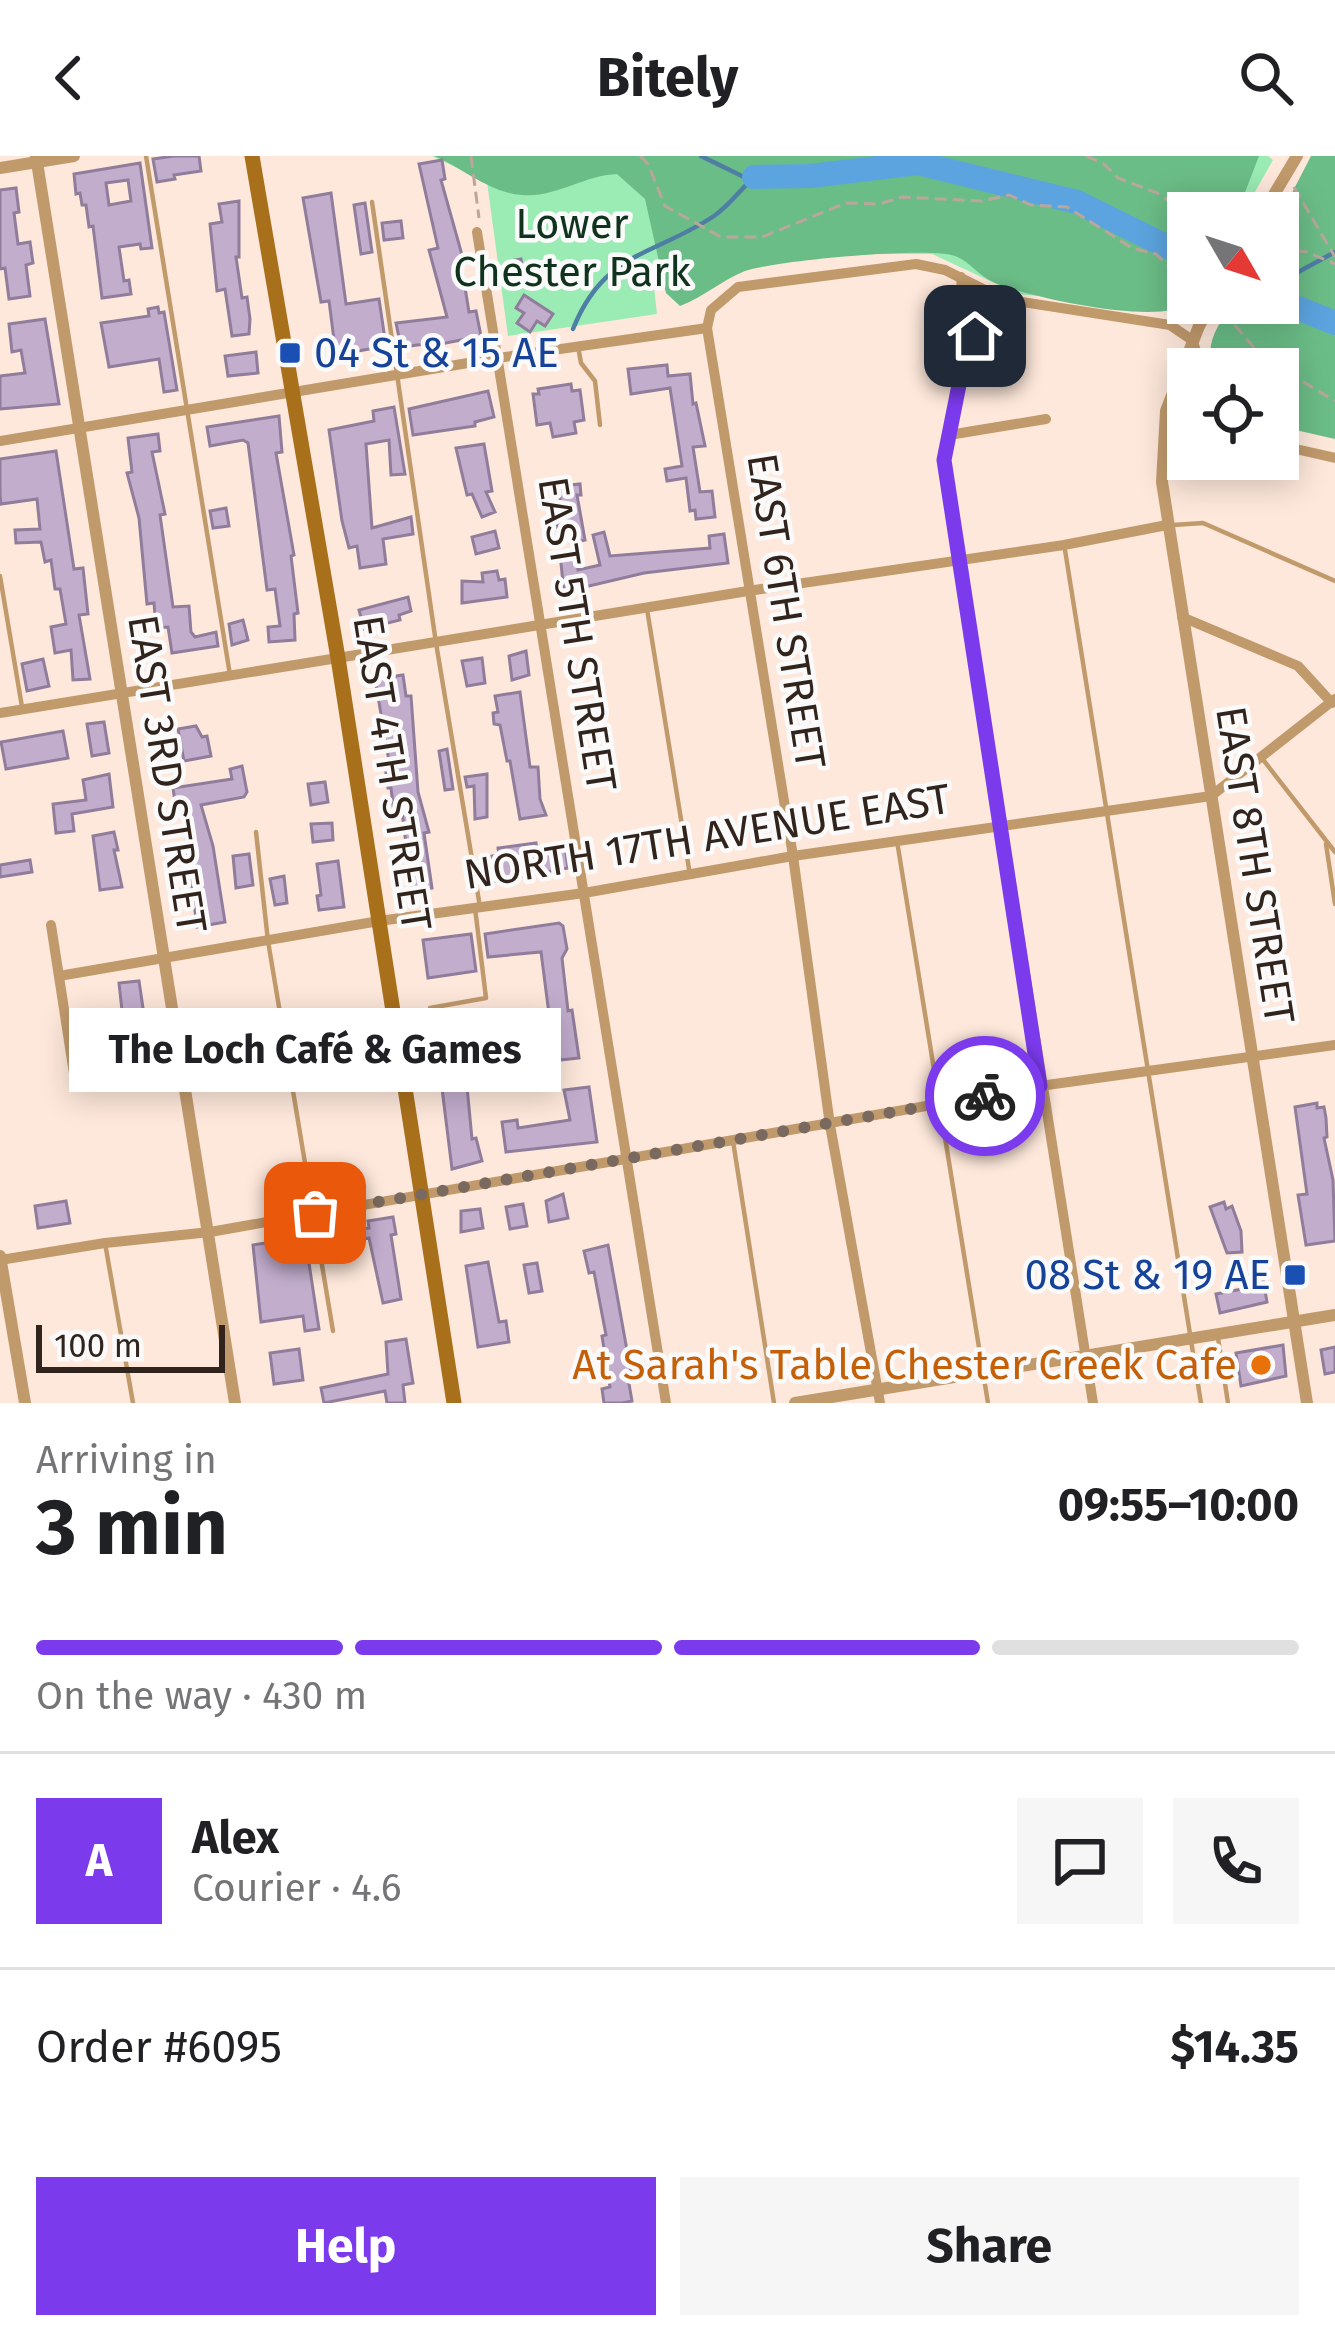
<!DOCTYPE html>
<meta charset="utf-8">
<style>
:root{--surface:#fff;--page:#f6f6f6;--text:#202124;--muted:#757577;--line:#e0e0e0;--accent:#7c3aed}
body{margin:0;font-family:"Fira Sans",sans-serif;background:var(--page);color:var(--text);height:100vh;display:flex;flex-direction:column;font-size:45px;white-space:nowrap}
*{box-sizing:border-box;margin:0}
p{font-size:39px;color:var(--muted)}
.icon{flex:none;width:66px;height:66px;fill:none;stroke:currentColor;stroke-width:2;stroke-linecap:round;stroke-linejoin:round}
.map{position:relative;height:1247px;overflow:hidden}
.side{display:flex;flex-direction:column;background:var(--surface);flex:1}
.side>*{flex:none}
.needle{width:78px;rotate:129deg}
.fabs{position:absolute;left:1167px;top:36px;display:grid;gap:24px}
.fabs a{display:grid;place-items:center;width:132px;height:132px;border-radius:0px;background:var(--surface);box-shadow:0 6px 30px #0003;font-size:60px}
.scale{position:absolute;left:36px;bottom:30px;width:189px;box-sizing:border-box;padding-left:12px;border:6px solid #31241c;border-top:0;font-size:33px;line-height:42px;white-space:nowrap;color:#31241c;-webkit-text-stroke:9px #fafafa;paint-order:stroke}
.pin{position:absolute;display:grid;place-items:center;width:102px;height:102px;color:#fff;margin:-51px;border-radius:24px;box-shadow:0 6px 18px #0006}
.courier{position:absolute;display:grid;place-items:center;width:120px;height:120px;margin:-60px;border:9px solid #7c3aed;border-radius:50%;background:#fff;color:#222;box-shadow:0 3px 15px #0007}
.bubble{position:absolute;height:84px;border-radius:0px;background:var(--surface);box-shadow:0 6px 30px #0003;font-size:39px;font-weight:700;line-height:84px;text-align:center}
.summary em{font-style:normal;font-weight:700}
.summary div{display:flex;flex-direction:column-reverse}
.summary{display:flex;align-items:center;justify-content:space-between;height:204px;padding:0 36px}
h1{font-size:78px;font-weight:700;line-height:90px}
.bar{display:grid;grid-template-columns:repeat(4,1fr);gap:18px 12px;align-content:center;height:144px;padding:0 36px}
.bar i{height:15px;border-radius:9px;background:var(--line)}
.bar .current{background:var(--accent)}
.bar p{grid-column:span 4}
.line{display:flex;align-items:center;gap:30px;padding:0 36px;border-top:3px solid var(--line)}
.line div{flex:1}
.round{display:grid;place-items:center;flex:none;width:126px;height:126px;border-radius:0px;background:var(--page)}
.cta{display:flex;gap:24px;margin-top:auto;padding:24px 36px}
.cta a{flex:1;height:138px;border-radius:0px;background:var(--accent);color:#fff;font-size:48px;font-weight:700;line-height:138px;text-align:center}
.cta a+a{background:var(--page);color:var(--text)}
header{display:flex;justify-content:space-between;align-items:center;height:156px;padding:0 36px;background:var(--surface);font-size:54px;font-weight:700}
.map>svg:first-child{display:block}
.green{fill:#9bebb5}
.forest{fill:#6bbd87}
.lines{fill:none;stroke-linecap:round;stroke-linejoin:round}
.stream{stroke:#4f7ea4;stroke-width:4.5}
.river{stroke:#5ca4df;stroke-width:24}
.building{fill:#c2adcd;stroke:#907d9b;stroke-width:3;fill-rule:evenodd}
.path{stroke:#baa79c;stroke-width:3;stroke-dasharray:12 6;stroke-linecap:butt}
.service{stroke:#c19a6c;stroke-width:4.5}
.minor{stroke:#c19a6c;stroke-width:10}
.tertiary{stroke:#c19a6c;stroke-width:12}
.secondary{stroke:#a9701c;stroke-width:15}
.tertiary-bridge{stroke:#c19a6c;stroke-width:12}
.done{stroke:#79695f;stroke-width:12;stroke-dasharray:0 21.6}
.route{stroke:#7c3aed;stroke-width:15}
.transit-dot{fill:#1a4fb4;stroke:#fafafa;stroke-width:4.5}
.food-dot{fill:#e8710a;stroke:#fafafa;stroke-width:4.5}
.labels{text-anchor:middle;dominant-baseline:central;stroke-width:9;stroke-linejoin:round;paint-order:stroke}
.park-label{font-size:42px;fill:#0f331d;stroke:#fafafa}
.transit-label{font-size:42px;fill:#164399;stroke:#fafafa;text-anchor:start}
.street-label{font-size:42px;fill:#31241c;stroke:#fafafa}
.food-label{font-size:42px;fill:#c56008;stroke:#fafafa;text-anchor:end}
</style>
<header><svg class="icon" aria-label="back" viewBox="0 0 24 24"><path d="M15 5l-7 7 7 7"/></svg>Bitely<svg class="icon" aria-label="search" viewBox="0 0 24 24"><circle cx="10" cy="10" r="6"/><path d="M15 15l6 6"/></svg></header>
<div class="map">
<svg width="1335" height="1247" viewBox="0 0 1335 1247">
<rect width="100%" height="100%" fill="#fee8db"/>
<polygon class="green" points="432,0 1268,0 1273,4 1243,57 1188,57 1188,147 1191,147 1187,155 1018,138 932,98 837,98 653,123 657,158 508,180 487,26"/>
<g class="forest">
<path d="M434 0H1259L1237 57H1188L1189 147C1161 171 1027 141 993 126 979 120 969 105 955 100 929 90 773 105 745 115 722 124 704 141 680 150L666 137 645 43 617 18C585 19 555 42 522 39 490 37 463 12 434 0Z"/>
<path d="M1311 0H1335V283L1278 270V213H1214C1203 188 1219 169 1232 147H1278V64Z"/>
</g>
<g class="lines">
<g class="stream">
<polyline points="701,0 744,21 754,21"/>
<polyline points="1278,127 1335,96"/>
<path d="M573 173C604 95 654 100 714 60 729 50 741 33 754 21"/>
</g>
<g class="river">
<polyline points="754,21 810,20 918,7 1077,46 1188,101"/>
<polyline points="1278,144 1335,167"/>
</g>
</g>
<g class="building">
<polygon points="174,0 199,0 201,15 174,19 175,23 157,26 153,3"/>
<polygon points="442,4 445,23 441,24 464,106 461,107 469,156 476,155 481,180 426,191 426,188 401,191 396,167 447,161 429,94 438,92 419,8"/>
<path d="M140 7 152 92 141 93 140 88 119 91 124 125 129 124 131 138 102 142 93 70 89 71 86 49H82L80 37 76 38 74 18ZM128 24 131 45 109 49 106 27Z"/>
<polygon points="16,32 19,56 14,57 18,88 30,86 33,107 26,109 30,140 9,143 5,112 0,113 0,34"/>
<polygon points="331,37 346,148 379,143 386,190 336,199 329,145 321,146 303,42"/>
<polygon points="239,45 239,101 236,101 242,142 247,141 250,163 249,178 232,180 225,133 217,135 210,68 222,66 219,48"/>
<polygon points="365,47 372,96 361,98 354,49"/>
<polygon points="401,65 403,82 384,84 382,67"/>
<polygon points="521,103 525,129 514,131 510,105"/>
<polygon points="524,139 553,158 545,170 537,165 530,176 517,167 524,157 516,152"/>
<polygon points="158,151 159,157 164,156 177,234 164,236 159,203 109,211 101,167 149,160 148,153"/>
<polygon points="45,163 59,248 0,253 0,220 25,217 21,194 12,196 9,168"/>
<polygon points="256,196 258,217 228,220 225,200"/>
<polygon points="667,209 668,220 690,218 693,248 696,247 705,290 693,291 700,336 712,335 715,361 696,363 695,354 690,355 686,322 667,325 665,313 682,310 670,232 631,238 628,213"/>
<polygon points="571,228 572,235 580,234 584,264 574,266 576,277 553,281 550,267 537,269 533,238 539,238 538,233"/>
<polygon points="488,235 494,261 475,266 475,270 413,279 409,253"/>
<polygon points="394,251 405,318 391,319 389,284 366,288 372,372 411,361 413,378 383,383 386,408 360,412 357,390 349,392 342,365 329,274 374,265 373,255"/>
<polygon points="279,260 282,296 276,297 294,399 291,400 298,457 294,458 295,484 269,486 268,471 280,470 275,433 267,434 248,287 243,284 210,290 207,271"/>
<polygon points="158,278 160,295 152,296 165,358 160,359 173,451 189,450 191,476 195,481 216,476 218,490 172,497 168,471 156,472 154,447 147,448 139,362 127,317 132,316 128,282"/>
<polygon points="484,288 492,335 486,336 495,356 482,361 472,338 467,339 456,292"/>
<polygon points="56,295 74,413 83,412 88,458 79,459 90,523 73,524 71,494 55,497 51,471 66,468 60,433 55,433 51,404 45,406 41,386 16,387 15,374 40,373 37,343 1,348 0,339 0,303"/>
<polygon points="580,328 581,339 577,339 585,384 571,387 568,369 557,371 555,358 561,356 559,330"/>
<polygon points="226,352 229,370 213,372 210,355"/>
<polygon points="495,375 499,392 476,398 472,381"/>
<polygon points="604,376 610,400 710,392 709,380 724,378 728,407 644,417 564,436 560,398 576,396 578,414 600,409 593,379"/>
<polygon points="497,415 499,424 505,423 507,441 462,447 462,425 483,426 482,417"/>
<polygon points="408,441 411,455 399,459 400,464 364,473 359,454"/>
<polygon points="243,464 248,484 232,489 229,468"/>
<polygon points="526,495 529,519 512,524 509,500"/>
<polygon points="482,502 485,527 467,530 462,505"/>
<polygon points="43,503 49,530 27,535 22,508"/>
<polygon points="403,519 406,540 411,540 418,636 429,676 424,677 432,732 412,735 402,656 394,657 391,632 388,632 386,617 391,617 375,523"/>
<polygon points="520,536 530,611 538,611 540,643 546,659 520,663 510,605 507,605 500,569 494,568 493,557 498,556 495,540"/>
<polygon points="104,566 109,597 92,600 87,568"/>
<polygon points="196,570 202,581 207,580 211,600 184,605 178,573"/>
<polygon points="63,575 68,602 6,613 1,586"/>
<polygon points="447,593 453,633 445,634 439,595"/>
<polygon points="242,610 247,636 244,641 201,649 213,690 225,766 197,771 182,652 176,653 173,632 232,623 230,613"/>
<polygon points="109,618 113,651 72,658 74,675 56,677 53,648 86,644 83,624"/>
<polygon points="487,618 487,661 475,663 474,630 467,631 465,621"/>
<polygon points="325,626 328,646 311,649 308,628"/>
<polygon points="332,667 333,684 313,686 311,668"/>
<polygon points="114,676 118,694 114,694 122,731 100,734 93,680"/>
<polygon points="536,687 537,694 565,690 568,712 485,727 480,702 499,699 498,692"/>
<polygon points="249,698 253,729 236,732 233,700"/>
<polygon points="30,704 32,716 0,721 0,709"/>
<polygon points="338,705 344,751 319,754 317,740 321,739 317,708"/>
<polygon points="284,720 287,747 275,749 270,723"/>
<polygon points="559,767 563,770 567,793 562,802 568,855 572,854 579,902 560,904 557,876 552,877 551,869 546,870 544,859 549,858 541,796 488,801 485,778"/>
<polygon points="471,778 476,815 428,822 423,784"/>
<polygon points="139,825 147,879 125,882 119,827"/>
<polygon points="488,869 493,906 465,910 472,983 476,982 482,1005 452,1013 435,876"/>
<polygon points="589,931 597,986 506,996 502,966 517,964 518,972 570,964 564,934"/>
<polygon points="1317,947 1317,952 1324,951 1326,962 1327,981 1324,982 1333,1024 1335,1085 1306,1089 1298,1039 1307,1038 1295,951"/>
<polygon points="563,1038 568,1062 549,1066 546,1045"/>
<polygon points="66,1045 70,1067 38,1072 35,1050"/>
<polygon points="1224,1046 1226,1053 1232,1050 1241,1075 1242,1096 1227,1097 1210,1051"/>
<polygon points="523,1048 527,1070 510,1073 506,1051"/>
<polygon points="480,1053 483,1072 461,1076 461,1055"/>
<polygon points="393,1061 396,1078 391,1079 401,1143 383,1147 369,1082 364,1083 363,1073 369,1072 368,1065"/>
<polygon points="337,1071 343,1093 329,1096 323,1074"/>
<polygon points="305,1081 319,1173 305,1175 303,1160 261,1166 253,1089"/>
<polygon points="608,1089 632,1222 628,1222 632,1245 622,1247 604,1247 602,1233 610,1231 602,1180 606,1179 594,1116 589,1117 584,1095"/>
<polygon points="488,1106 499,1166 506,1165 509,1186 478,1191 466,1110"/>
<polygon points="537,1107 542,1135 529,1137 524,1109"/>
<polygon points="1262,1117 1267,1146 1220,1157 1216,1138 1242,1133 1240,1120"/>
<polygon points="406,1183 413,1227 403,1229 405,1247 387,1247 385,1235 324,1247 321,1232 388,1218 386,1186"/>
<polygon points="1283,1189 1286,1220 1241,1230 1236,1197"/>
<polygon points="1335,1191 1335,1216 1325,1218 1321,1194"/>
<polygon points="299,1193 303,1224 274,1228 270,1197"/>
</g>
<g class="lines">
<g class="path">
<polyline points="471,0 479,62"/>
<polyline points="640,0 648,8 665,50 721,81 762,81 846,47 879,48 902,41 982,45 1009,39 1031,49 1067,51 1132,92 1156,98 1188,129"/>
<polyline points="1086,0 1103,7 1118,22 1157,37 1188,57"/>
<polyline points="1294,31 1335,101"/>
<polyline points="1278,92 1307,96 1335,108"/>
<polyline points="1171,155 1188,140"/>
<polyline points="1223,155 1262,201 1335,245"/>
</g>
<g class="service">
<polyline points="146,0 230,519"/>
<polyline points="372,46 436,487 480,751"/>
<polyline points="578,190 581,207 595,225 600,269"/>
<polyline points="1173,369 1203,367 1335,425"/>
<polyline points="1065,394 1201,1247"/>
<polyline points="0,420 22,551"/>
<polyline points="647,453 690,719"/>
<polyline points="1261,601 1335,696"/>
<polyline points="256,676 268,785 333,1175"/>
<polyline points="897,685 988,1247"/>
<polyline points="1326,688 1335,748"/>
<polyline points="430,852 486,842 475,752"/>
<polyline points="733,985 774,1247"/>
<polyline points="105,1087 133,1247"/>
<polyline points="1218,1182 1228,1247"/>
</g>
<g class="minor">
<polyline points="477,76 666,1247"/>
<polyline points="961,121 966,194 944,305 1093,1247"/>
<polyline points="707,172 793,700 830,969 880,1247"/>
<polyline points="968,191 1003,143"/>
<polyline points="949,279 1046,263"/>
<polyline points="0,285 498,202 707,172 711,154 738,131 916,108 945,114 1003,143 1170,169 1192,184 1203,213"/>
<polyline points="1278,289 1335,302"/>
<polyline points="1182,461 1298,510 1332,547"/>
<polyline points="0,557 748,435 1064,389 1167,369"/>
<polyline points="51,769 75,924"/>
<polyline points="59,820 379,765 584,737 793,700 1211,640 1335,543"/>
<polyline points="0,1104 105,1087 210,1076 1040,930 1335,889"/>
</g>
<g class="tertiary">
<polyline points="36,0 235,1247"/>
<polyline points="0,12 74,0"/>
<polyline points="1263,57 1297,0"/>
<polyline points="1199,170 1166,255 1162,326 1307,1247"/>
<polyline points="0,1100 25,1247"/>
<polyline points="795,1247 1335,1159"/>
</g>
<polyline class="secondary" points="252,0 338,502 454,1247"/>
<polyline class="tertiary-bridge" points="1199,170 1212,147"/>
</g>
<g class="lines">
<polyline class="done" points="315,1057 985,940"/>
<polyline class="route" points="975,180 966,194 944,304 1040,930 985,940"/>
</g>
<g class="transit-dot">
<rect x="278" y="185" width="24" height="24" rx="6"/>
<rect x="1283" y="1107" width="24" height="24" rx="6"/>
</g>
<circle class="food-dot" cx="1261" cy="1209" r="12"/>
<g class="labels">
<g class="park-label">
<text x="572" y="68">Lower<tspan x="572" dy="48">Chester Park</tspan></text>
</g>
<g class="transit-label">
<text x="314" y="197">04 St &amp; 15 AE</text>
<text x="1271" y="1119" text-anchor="end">08 St &amp; 19 AE</text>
</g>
<g class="street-label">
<text transform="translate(786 455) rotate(81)">EAST 6TH STREET</text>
<text transform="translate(577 478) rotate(81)">EAST 5TH STREET</text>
<text transform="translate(392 617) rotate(81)">EAST 4TH STREET</text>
<text transform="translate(167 618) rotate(81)">EAST 3RD STREET</text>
<text transform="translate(707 681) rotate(-9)">NORTH 17TH AVENUE EAST</text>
<text transform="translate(1255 709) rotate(81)">EAST 8TH STREET</text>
</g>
<g class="food-label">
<text x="1237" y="1209">At Sarah's Table Chester Creek Cafe</text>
</g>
</g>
</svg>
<div class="fabs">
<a><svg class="needle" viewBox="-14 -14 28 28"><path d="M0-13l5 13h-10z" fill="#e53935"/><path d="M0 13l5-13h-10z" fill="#757577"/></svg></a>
<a><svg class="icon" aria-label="locate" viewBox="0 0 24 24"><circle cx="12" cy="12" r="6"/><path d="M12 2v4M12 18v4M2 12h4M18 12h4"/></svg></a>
</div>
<div class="scale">100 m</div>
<div class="pin" style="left:315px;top:1057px;background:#ea580c"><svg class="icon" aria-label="bag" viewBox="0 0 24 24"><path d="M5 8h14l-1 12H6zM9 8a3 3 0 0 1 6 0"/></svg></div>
<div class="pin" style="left:975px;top:180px;background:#1f2937"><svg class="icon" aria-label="home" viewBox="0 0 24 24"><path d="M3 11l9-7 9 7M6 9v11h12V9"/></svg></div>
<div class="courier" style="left:985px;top:940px"><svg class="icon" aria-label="bike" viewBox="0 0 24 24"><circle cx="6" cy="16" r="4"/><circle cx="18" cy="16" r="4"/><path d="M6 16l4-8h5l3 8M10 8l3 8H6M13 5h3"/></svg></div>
<div class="bubble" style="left:69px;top:852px;width:492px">The Loch Café &amp; Games</div>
</div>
<section class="side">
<div class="summary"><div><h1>3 min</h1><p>Arriving in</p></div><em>09:55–10:00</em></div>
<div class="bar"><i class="current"></i><i class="current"></i><i class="current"></i><i></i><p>On the way · 430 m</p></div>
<div class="line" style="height:216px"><b class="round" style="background:var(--accent);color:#fff">A</b><div><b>Alex</b><p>Courier · 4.6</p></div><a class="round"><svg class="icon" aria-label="chat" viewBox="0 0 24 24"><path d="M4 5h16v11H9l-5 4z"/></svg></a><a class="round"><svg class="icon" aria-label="phone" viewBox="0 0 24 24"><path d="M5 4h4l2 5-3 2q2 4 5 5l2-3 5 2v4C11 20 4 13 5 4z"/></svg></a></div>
<div class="line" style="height:156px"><div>Order #6095</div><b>$14.35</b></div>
<div class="cta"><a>Help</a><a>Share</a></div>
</section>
